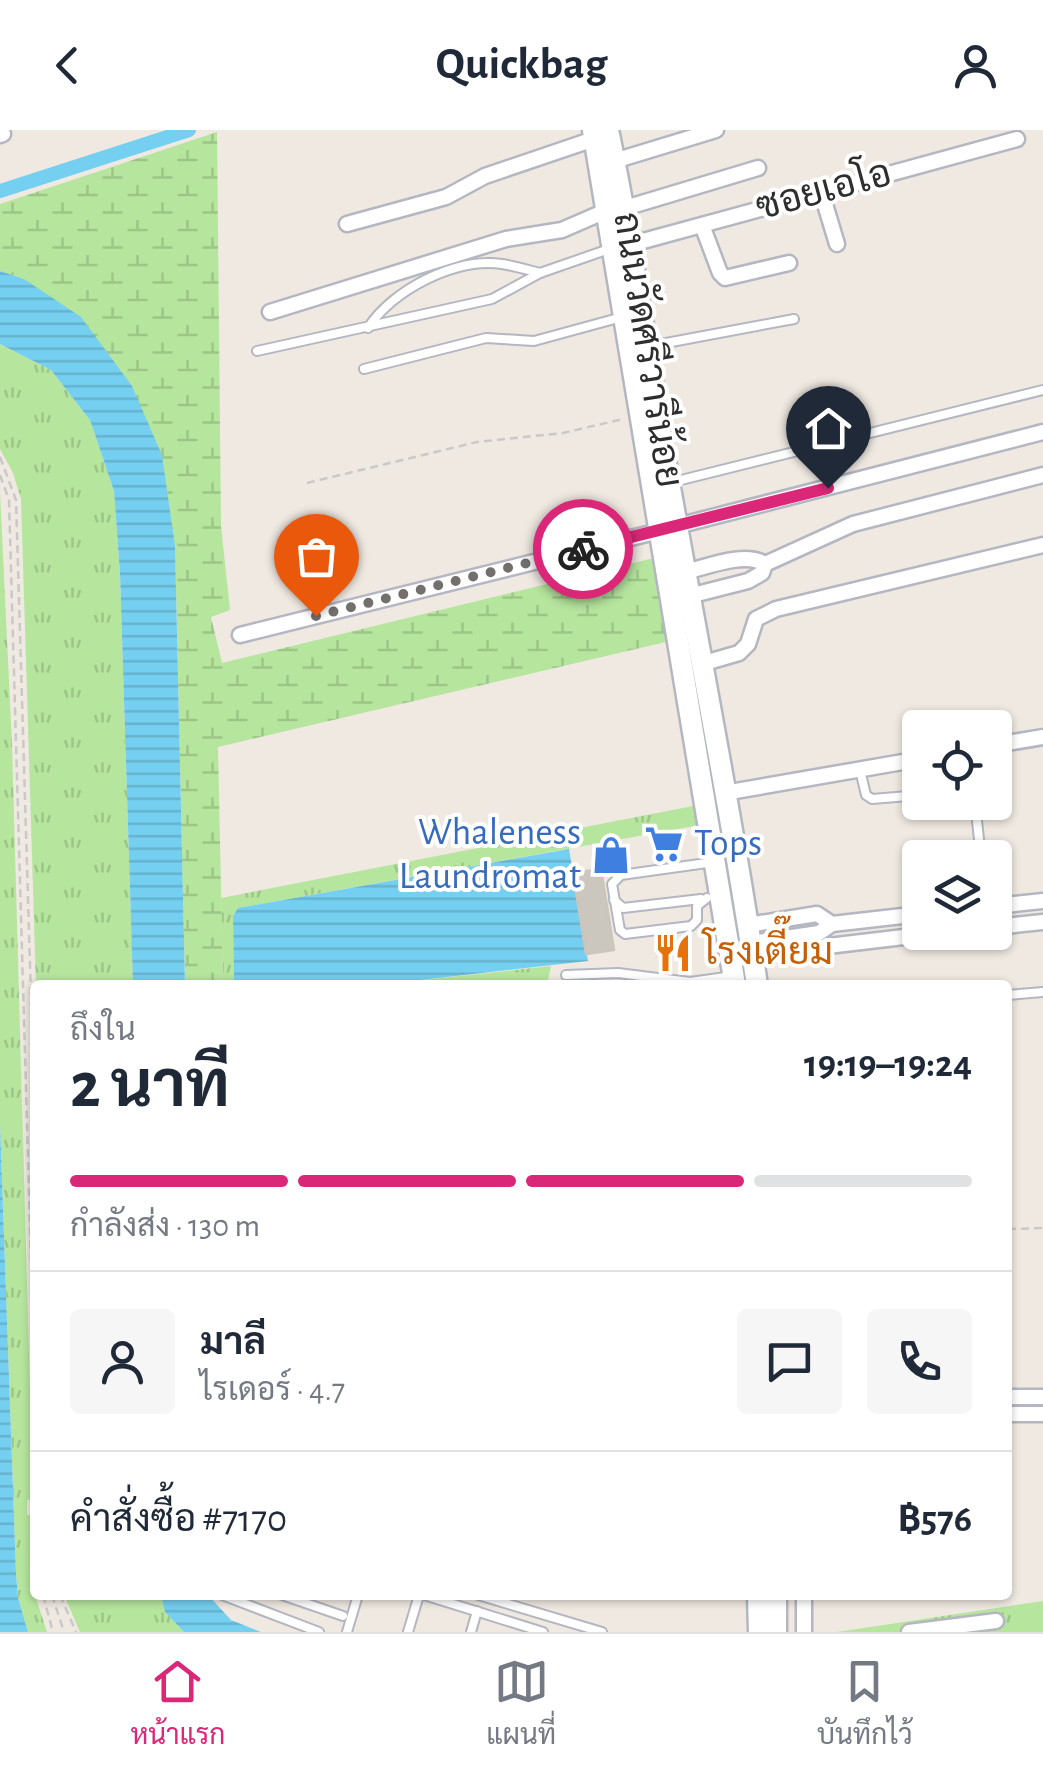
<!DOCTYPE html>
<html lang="th">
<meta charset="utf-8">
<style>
:root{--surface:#fff;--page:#f6f6f7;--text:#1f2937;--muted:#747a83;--line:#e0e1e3;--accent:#db2777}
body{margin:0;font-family:"Alegreya Sans",Sarabun,sans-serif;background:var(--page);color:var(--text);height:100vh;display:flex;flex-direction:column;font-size:38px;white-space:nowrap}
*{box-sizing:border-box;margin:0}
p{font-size:32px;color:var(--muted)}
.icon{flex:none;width:55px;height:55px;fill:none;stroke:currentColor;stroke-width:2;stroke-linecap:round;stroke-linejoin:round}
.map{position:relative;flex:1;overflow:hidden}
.panel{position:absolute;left:30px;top:850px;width:982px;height:620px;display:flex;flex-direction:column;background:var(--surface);border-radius:10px;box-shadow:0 2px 8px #0004}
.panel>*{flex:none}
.buttons{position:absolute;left:902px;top:580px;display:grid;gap:20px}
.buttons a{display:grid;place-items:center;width:110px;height:110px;border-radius:10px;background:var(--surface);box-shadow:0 2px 8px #0004;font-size:50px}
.pin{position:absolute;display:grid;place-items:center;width:85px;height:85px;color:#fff;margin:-102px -42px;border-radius:50% 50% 50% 0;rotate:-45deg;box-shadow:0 0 10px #0007}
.pin .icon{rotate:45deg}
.courier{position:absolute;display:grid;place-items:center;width:100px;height:100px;margin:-50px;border:8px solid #db2777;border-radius:50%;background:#fff;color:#222;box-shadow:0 2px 12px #0007}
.summary em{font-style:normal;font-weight:700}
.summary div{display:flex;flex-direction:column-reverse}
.summary{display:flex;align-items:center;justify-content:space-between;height:170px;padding:0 40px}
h1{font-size:65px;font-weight:700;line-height:75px}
.bar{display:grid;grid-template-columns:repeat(4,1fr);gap:15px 10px;align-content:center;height:120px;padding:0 40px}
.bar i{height:12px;border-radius:8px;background:var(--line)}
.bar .selected{background:var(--accent)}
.bar p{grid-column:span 4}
.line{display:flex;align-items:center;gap:25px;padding:0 40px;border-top:2px solid var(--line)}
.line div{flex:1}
.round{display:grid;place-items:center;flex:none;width:105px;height:105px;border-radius:10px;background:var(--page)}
header{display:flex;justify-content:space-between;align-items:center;height:130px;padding:0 40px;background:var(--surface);font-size:45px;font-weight:700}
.menu{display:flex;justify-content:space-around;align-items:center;height:140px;border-top:2px solid var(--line);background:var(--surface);font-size:28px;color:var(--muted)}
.menu a{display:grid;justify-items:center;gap:5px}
.menu .selected{color:var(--accent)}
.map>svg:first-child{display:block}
.grass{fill:url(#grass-tufts)}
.wetland{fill:url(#wetland-marsh)}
.water{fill:url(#water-rules)}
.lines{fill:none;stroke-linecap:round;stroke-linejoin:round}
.canal{stroke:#75cff0;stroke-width:14}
.building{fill:#cbc7bf;stroke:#cbc5ba;stroke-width:2.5}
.lane-casing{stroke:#b4b7c1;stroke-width:12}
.street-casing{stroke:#b4b7c1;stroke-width:19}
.secondary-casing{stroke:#b4b7c1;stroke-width:25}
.path{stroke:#c9c9c9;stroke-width:2.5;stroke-dasharray:8 5;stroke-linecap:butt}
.lane{stroke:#fff;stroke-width:8}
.street{stroke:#fff;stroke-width:14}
.secondary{stroke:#fff;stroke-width:20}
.done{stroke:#726f6d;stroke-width:10;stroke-dasharray:0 18}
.route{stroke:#db2777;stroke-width:12}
.labels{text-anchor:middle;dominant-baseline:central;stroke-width:8;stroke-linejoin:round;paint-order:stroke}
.street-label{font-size:38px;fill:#2e2e2e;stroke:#fff}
.shop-label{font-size:38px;fill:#366cbe;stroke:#fff;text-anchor:end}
.food-label{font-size:38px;fill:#c56008;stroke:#fff;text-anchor:start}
</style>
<header><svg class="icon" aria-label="back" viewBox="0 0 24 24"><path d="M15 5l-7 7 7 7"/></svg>Quickbag<svg class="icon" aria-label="person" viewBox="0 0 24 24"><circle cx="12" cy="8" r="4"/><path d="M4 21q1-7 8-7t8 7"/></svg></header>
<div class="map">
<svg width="1043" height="1502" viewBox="0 0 1043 1502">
<defs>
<pattern id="grass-tufts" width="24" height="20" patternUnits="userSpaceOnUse" patternTransform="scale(2.5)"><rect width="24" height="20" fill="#b6e59e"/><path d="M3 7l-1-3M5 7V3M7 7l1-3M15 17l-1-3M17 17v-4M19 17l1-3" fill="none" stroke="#9dc588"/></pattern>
<pattern id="wetland-marsh" width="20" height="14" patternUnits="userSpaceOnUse" patternTransform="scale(2.5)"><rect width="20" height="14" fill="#b6e59e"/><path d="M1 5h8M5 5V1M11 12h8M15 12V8" fill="none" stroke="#9dc588"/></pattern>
<pattern id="water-rules" width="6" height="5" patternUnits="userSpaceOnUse" patternTransform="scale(2.5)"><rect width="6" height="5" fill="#75cff0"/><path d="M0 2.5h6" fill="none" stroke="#66b2ce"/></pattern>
</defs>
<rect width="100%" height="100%" fill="#efe9e1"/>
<g class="grass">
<polygon points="0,214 51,240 90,290 114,361 120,443 133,855 36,855 21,369 13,343 0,319"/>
<polygon points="0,362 12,614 33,1369 27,1370 27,1385 34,1386 35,1465 47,1502 28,1502 18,1468 16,1444 0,994"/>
<polygon points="698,675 700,695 238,778 233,786 234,855 223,855 221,768"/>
<polygon points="551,836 547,855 377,855"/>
<polygon points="64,1465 161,1465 165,1482 184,1502 80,1502"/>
<polygon points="1043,1471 1043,1502 837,1502"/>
</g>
<polygon class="wetland" points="217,2 221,396 230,480 211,487 222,533 654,428 670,511 218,617 223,855 185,855 175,416 24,149 0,141 0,74"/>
<g class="water">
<polygon points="0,141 24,149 81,187 132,256 162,325 175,416 185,855 133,855 120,443 114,361 90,290 51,240 0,214"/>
<polygon points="569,719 588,831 377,855 234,855 233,786 238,778"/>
<polygon points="0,994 16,1444 18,1468 28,1502 0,1502"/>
<polygon points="161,1465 208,1465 231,1490 261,1502 184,1502 165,1482"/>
</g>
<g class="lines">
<polyline class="canal" points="0,61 189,0"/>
</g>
<polygon class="building" points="601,739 614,820 586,824 573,743"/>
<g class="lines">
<g class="lane-casing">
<g id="lane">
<path d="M368 198C392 160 456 127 502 134 515 136 528 140 540 143"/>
<polyline points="650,216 794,189"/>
<polyline points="257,221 492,169 540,143 609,119"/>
<polyline points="364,239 486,208 534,211 622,187"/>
<polyline points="669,353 1043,260"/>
<polyline points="860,640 866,665 872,669 920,665"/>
<polyline points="975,672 981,728"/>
<polyline points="707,768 697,776 697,790 691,796 625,804 620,800 612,754 621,745 714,732"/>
<polyline points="614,770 623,778 701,769"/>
<polyline points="566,845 618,843 690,852 733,846"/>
<polyline points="1008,865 1043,862"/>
<polyline points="222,1465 319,1502"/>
<polyline points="282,1465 343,1486"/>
<polyline points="424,1465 543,1502"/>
<polyline points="478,1465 602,1502"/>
<polyline points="347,1502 358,1465"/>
<polyline points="408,1502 419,1465"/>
<polyline points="471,1502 477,1481"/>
</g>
</g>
<g class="street-casing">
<g id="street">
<polyline points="0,5 3,4 1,0"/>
<polyline points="614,31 716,0"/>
<polyline points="821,61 837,114"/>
<polyline points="625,78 758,38"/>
<polyline points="347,94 446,67 485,46 594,9"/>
<polyline points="702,95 720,143 725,148 789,133"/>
<polyline points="632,114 1017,9"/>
<polyline points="270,182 506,109 562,100 608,80"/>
<polyline points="677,396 1043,302"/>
<path d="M685 442C707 437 745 421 765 434"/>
<polyline points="689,466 748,451 762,443 765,434 853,394 1043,345"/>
<polyline points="240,505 659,401"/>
<polyline points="701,534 739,523 748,514 756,489 776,479 1043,415"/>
<polyline points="995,615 1043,607"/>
<polyline points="724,663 920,629"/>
<polyline points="995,776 1043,771"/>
<polyline points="748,795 817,784 832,794"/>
<polyline points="995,797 1043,792"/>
<polyline points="751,813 819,803 832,794 920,784"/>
<polyline points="752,825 946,802"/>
<polyline points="1008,1267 1043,1267"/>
<polyline points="1008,1284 1043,1284"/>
<polyline points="804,1502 804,1465"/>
<polyline points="909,1502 996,1491"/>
</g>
</g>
<g class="secondary-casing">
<g id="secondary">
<polyline points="593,0 735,855"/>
<path d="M608 0C633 117 648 235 669 352 699 520 732 687 757 855"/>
<polyline points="758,1465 759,1502"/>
<polyline points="776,1465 776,1502"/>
</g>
</g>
<g class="path">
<polyline points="0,327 16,370 35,1001"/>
<polyline points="0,345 9,370 35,1270"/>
<polyline points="307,353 477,312 563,303 623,289"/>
<polyline points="1008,1099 1043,1098"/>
<polyline points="43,1465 53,1502"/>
<polyline points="52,1465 64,1502"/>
<polyline points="60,1465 76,1502"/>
</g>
<use href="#lane" class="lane"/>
<use href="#street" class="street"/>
<use href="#secondary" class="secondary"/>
</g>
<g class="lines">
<polyline class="done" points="316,486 583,419"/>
<polyline class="route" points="583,419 828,358"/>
</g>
<defs>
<g id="supermarket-bare" transform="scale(3)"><path d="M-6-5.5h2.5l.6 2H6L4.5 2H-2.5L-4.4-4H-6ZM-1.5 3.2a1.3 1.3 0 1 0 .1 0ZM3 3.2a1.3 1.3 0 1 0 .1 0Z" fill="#3f7fe0" stroke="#fff" stroke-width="2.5" paint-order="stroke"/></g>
<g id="shop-bare" transform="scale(3)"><path d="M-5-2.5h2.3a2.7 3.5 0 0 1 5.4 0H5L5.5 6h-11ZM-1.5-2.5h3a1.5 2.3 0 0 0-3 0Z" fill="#3f7fe0" stroke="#fff" stroke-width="2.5" paint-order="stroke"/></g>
<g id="restaurant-bare" transform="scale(3)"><path d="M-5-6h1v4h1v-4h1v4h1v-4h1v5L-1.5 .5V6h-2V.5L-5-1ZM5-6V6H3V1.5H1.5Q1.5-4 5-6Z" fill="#e8710a" stroke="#fff" stroke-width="2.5" paint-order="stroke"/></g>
</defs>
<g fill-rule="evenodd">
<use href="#supermarket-bare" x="664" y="714"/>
<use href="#shop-bare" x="611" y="725"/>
<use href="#restaurant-bare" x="673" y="823"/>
</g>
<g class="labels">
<g class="street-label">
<text transform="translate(824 61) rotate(-15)">ซอยเอโอ</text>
<text transform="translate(647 220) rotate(81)">ถนนวัดศรีวารีน้อย</text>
</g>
<g class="shop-label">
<text x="581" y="703">Whaleness<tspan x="581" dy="44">Laundromat</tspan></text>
<text x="694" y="714" text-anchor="start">Tops</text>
</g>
<g class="food-label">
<text x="703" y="823">โรงเตี๊ยม</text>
</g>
</g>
</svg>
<div class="buttons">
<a><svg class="icon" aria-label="locate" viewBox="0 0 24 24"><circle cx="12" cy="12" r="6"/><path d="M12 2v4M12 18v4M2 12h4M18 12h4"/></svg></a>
<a><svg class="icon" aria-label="layers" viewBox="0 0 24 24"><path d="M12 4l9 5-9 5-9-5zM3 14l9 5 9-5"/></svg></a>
</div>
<div class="pin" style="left:316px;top:486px;background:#ea580c"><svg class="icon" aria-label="bag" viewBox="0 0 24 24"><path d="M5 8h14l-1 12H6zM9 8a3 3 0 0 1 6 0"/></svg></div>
<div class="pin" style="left:828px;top:358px;background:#1f2937"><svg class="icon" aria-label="home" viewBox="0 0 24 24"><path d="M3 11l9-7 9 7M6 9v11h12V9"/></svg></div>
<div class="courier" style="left:583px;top:419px"><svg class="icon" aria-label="bike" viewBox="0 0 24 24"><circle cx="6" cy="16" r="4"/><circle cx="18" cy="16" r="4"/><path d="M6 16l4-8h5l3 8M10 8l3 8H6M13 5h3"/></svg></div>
<section class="panel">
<div class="summary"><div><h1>2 นาที</h1><p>ถึงใน</p></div><em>19:19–19:24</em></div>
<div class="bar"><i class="selected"></i><i class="selected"></i><i class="selected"></i><i></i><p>กำลังส่ง · 130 m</p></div>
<div class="line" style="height:180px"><a class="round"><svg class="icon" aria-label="person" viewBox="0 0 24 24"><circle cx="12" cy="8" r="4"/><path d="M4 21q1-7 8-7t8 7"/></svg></a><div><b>มาลี</b><p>ไรเดอร์ · 4.7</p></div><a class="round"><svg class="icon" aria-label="chat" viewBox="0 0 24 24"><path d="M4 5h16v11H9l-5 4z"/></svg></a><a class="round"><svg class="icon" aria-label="phone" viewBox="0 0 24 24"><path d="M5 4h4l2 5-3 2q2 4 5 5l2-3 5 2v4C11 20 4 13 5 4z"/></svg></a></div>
<div class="line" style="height:130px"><div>คำสั่งซื้อ #7170</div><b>฿576</b></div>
</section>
</div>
<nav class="menu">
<a class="selected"><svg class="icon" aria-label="home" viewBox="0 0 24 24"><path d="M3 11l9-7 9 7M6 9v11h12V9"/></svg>หน้าแรก</a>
<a><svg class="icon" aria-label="map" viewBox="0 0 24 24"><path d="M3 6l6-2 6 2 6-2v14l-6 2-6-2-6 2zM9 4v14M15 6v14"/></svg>แผนที่</a>
<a><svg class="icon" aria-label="saved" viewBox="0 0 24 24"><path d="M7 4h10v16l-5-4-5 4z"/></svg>บันทึกไว้</a>
</nav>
